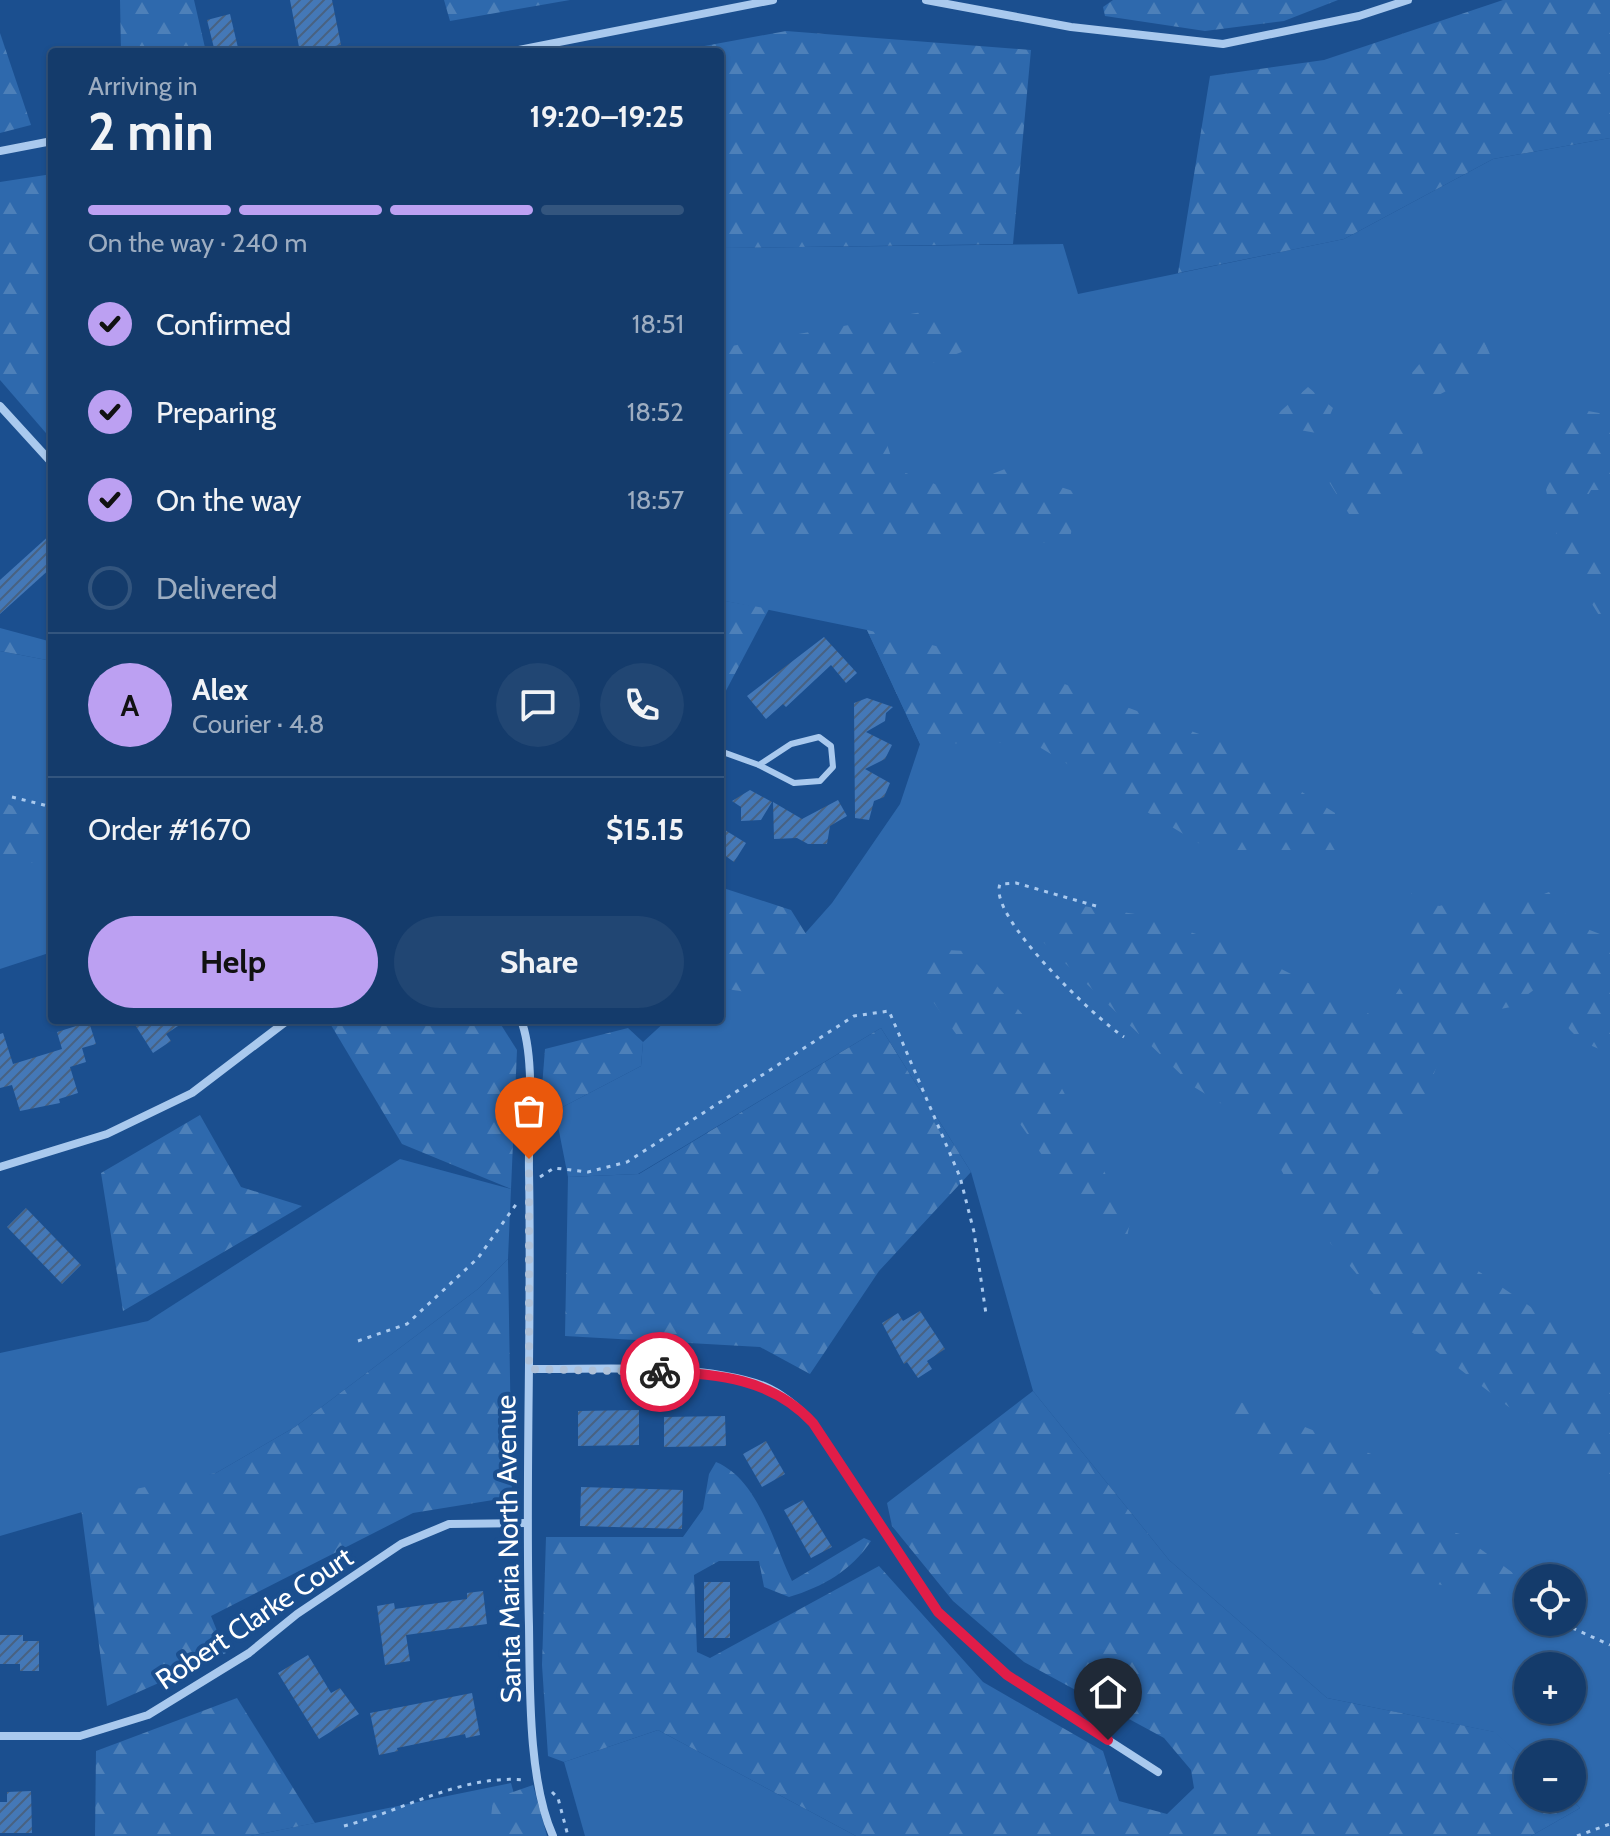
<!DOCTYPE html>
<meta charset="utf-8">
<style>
:root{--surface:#143b6b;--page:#214673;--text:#f1f3f6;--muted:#9dadc1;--line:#33557e;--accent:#bca0f2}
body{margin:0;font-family:Cabin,sans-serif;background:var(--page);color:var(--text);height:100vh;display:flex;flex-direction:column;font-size:30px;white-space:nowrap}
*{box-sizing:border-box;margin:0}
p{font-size:26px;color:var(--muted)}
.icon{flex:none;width:44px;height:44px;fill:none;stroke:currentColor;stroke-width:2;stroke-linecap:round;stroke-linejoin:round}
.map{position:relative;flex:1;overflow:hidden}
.drawer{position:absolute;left:48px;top:48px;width:676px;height:976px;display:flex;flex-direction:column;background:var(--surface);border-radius:8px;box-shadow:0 2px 6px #0004,0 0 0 2px var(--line)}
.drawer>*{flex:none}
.controls{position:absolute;left:1514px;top:1564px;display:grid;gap:16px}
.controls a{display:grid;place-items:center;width:72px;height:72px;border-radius:50%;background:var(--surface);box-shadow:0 2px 6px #0004,0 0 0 2px var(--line);font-size:40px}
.pin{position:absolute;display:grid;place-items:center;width:68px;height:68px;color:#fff;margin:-82px -34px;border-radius:50% 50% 50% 0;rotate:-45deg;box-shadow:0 0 8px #0007}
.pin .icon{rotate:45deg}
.courier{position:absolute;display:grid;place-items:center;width:80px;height:80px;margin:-40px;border:6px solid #e11d48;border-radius:50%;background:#fff;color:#222;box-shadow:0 2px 10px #0007}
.headline em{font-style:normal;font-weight:700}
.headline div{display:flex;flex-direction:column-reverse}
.headline{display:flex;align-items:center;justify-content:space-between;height:136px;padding:0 40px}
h1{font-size:52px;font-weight:700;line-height:60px}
.bar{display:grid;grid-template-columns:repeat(4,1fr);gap:12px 8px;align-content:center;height:96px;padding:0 40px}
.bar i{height:10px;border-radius:6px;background:var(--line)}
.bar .current{background:var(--accent)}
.bar p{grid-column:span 4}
.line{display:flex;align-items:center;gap:20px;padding:0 40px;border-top:2px solid var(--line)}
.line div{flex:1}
.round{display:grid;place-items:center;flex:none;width:84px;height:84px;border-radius:42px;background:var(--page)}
ol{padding:0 40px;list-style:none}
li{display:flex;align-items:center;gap:24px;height:88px}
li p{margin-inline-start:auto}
li .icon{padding:8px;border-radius:50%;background:var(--accent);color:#111;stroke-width:4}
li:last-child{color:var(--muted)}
li i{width:44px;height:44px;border:4px solid var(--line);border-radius:50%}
.primary-button{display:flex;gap:16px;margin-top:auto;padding:16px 40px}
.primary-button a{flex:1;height:92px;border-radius:48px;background:var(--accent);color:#111;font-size:32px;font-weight:700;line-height:92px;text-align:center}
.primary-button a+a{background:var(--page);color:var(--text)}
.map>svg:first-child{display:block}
.green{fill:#2e69ad;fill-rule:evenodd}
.forest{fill:url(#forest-firs)}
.building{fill:url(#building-hatch)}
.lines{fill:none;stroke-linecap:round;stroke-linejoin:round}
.path{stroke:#a9c9ee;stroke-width:3;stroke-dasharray:4 6;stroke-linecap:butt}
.service{stroke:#a9c9ee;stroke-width:6}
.minor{stroke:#a9c9ee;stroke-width:8}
.done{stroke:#afc1d8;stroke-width:8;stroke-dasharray:0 14.4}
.route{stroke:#e11d48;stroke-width:10}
.labels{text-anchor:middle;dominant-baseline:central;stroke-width:8;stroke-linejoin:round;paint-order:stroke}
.street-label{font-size:28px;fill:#fff;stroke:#1b4f8f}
</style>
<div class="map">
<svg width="1610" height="1836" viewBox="0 0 1610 1836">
<defs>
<pattern id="forest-firs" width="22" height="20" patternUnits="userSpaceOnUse" patternTransform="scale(2)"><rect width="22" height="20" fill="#2e69ad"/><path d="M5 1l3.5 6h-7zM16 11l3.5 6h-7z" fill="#4d80b9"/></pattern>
<pattern id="building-hatch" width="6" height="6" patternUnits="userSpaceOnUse" patternTransform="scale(2)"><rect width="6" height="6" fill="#4478b7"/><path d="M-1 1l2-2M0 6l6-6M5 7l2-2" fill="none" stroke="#486282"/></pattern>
</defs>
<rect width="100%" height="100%" fill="#1b4f8f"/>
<g class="green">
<path d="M1610 138V1836H1531L1580 1808 1569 1798H1572V1754H1528V1762L1494 1732 1327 1698 1169 1560 1033 1391 971 1172 881 1028 638 1174 568 1177 555 1111 641 1066 643 1042 667 1020H720V988L753 992 832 903 900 804 920 744 867 630 720 600V248L1063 244 1078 294 1344 239 1493 159ZM1528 1578H1572V1622H1528ZM1528 1666H1572V1710H1528Z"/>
<polygon points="0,651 52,661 52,952 0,969"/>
<polygon points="400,1159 511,1189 508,1259 478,1289 295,1427 216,1473 0,1536 0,1353 148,1321"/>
<polygon points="658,1730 856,1836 585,1836 564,1762"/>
<polygon points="511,1783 526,1836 250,1836"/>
</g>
<g class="forest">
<polygon points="120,0 194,0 206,52 121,52"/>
<polygon points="444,0 570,0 450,21"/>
<polygon points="1113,0 1338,0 1284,21 1205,31 1105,16 1103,7"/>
<polygon points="1503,0 1610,0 1610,138 1493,159 1344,239 1178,273 1210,76 1324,60"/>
<polygon points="786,31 1031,50 1013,244 720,248 720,52 672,52"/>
<polygon points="0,33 31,125 0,133"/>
<polygon points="52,174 52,440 0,380 0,182"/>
<polygon points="933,310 975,347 911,371 877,413 895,469 951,490 1005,469 1079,493 1069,543 752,538 720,529 720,348"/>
<polygon points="1482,336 1495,366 1423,403 1412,373 1436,344"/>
<polygon points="1308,387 1333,408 1322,434 1266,424"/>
<polygon points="1572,408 1599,413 1610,423 1610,490 1591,490 1578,514 1610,588 1602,620 1562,556 1546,490"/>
<polygon points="1404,413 1423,453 1354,522 1324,474"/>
<polygon points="720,600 769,609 720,702"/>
<polygon points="0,628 52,642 52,661 0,651"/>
<polygon points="867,630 1005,662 1226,744 1335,813 1335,850 1210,850 1031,742 920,744"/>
<path d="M0 800C26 813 52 823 52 856L22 866 0 869Z"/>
<polygon points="720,887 791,910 806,934 753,993 720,988"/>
<path d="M1549 892 1572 923 1610 938V1052C1568 1042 1561 1018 1543 983L1511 1007 1469 1015 1442 1052 1415 1124 1391 1145 1372 1185 1402 1219 1610 1361V1485L1396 1320 1303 1211 1258 1126 1194 1087 1039 938 1063 903 1135 914 1242 949 1379 1019 1402 985 1410 893 1439 906 1492 893 1522 903Z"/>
<polygon points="930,949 965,951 1026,1018 1130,1222 1125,1248 1069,1193 922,986"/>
<polygon points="328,1020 498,1020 517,1050 511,1189 402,1144"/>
<polygon points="628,1028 643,1042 641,1066 555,1111 542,1087 545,1049"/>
<polygon points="881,1028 971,1172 879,1271 810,1374 760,1347 565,1336 568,1177 639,1174"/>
<polygon points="200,1115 241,1187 302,1206 123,1311 101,1173"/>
<polygon points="508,1259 512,1497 413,1513 211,1616 226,1653 107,1706 80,1500 216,1473 295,1427 478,1289"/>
<path d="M1033 1391 1169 1560 1327 1698 1495 1732 1528 1762V1798H1569L1580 1808 1531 1836H856L658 1730 564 1762 548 1756 542 1665 546 1537H683L703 1509 709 1474 716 1462C759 1480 773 1542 792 1581L864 1538 871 1541C852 1570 823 1587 789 1597L764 1587 759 1561H719L694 1575 697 1652 710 1658 879 1566 983 1682 1103 1751 1119 1801 1167 1814 1194 1788 1191 1770 1164 1738 1024 1662 953 1601 892 1526 887 1503Z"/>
<polygon points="1202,1399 1246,1403 1381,1458 1402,1505 1431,1526 1460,1534 1528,1584 1528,1607 1410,1577"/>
<polygon points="237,1698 315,1823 250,1836 95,1836 96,1751"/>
<polygon points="533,1785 547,1836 489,1836 493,1799"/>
</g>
<g class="building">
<polygon points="290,0 332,0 341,45 300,52"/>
<polygon points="230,14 239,52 215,52 207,20"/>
<polygon points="52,533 52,567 0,614 0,580"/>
<polygon points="824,637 857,673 846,683 831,665 786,707 783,704 766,719 747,696"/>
<polygon points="867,698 893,707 886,713 885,721 866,732 892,745 885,759 865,769 890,783 884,797 874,801 869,820 855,818 854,703"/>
<polygon points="750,790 772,802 761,820 741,821 741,807 732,801"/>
<polygon points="838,800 847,816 830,826 827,844 808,844 797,838 774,839 773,802 802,819"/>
<polygon points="720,827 746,843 734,862 720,852"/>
<polygon points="132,1020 187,1020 166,1034 171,1041 153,1053"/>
<polygon points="89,1022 96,1044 82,1048 86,1062 70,1067 78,1093 59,1099 60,1103 20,1111 12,1085 0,1088 0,1034 3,1033 13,1064 62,1049 57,1032"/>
<polygon points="26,1208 81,1265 62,1284 7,1227"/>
<polygon points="920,1311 945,1349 927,1361 932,1369 918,1378 907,1362 904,1364 882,1323 898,1313 903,1321"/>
<polygon points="639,1410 639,1445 578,1446 578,1411"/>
<polygon points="725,1416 726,1446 664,1447 664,1417"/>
<polygon points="766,1441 785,1474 762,1487 743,1454"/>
<polygon points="581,1487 683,1490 682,1529 580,1526"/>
<polygon points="803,1500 832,1547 811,1558 784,1510"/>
<rect x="704" y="1582" width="26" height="56"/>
<polygon points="483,1591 487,1624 406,1635 410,1661 385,1665 377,1606 394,1603 395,1609 467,1599 467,1593"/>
<polygon points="0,1635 23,1635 23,1641 39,1641 39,1671 20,1671 20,1664 0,1664"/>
<polygon points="308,1655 331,1693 340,1688 359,1714 319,1739 278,1673"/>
<polygon points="472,1693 480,1735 466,1738 465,1734 397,1748 398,1751 379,1755 370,1713"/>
<polygon points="31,1791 32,1833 0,1833 0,1802 7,1802 7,1792"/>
</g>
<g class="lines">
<g class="path">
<polyline points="12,797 52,807"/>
<path d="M1096 906 1016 883 1000 884C987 916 1096 1019 1124 1037"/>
<polyline points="540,1177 554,1168 588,1172 627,1162 854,1016 889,1011 960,1177 974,1232 986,1314"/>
<polyline points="358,1341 407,1324 478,1258 517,1203"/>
<polyline points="1523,1624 1568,1626 1610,1645"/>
<polyline points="552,1792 558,1798 568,1836"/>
<path d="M344 1826C402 1811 463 1774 524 1780"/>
<polyline points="1577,1836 1610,1824"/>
</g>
<polyline class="service" points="720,751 759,765 794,783 820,781 833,767 831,746 819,737 791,744 759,765"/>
<g class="minor">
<polyline points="926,0 1071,27 1223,44 1359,16 1408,0"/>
<polyline points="508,52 773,0"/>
<polyline points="0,151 52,141"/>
<polyline points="0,406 52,463"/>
<path d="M521 1020C536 1059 528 1128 529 1171 532 1323 525 1474 529 1626 530 1688 528 1780 553 1836"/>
<polyline points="0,1167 107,1134 192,1093 288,1020"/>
<path d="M529 1369C598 1370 699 1362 764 1386 783 1394 799 1408 813 1423L938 1612 1007 1675 1158 1772"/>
<polyline points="0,1736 80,1736 148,1715 249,1653 297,1614 401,1544 449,1524 526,1523"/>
</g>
</g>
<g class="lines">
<polyline class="done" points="529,1159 529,1369 660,1372"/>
<path class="route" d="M660 1372C717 1373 773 1379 813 1423L938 1612 1007 1675 1108 1740"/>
</g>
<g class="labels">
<g class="street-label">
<text transform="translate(508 1549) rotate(-91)">Santa Maria North Avenue</text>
<text transform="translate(254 1618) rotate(-34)">Robert Clarke Court</text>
</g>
</g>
</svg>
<div class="controls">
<a><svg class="icon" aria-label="locate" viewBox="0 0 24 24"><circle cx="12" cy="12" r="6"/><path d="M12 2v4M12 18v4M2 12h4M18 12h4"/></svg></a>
<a>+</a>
<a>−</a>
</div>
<div class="pin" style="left:529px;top:1159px;background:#ea580c"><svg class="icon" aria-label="bag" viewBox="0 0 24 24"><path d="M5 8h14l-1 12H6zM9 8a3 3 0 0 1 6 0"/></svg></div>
<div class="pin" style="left:1108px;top:1740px;background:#1f2937"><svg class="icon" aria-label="home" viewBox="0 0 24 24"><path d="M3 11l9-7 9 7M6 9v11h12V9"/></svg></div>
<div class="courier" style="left:660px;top:1372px"><svg class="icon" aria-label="bike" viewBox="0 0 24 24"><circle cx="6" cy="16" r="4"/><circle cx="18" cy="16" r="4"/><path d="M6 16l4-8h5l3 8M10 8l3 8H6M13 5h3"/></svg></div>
<section class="drawer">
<div class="headline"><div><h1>2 min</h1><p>Arriving in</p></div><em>19:20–19:25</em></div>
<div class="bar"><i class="current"></i><i class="current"></i><i class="current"></i><i></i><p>On the way · 240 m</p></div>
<ol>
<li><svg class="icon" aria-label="check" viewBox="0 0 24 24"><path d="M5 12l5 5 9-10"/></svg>Confirmed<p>18:51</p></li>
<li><svg class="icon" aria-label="check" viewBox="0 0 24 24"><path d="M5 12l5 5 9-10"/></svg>Preparing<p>18:52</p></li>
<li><svg class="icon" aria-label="check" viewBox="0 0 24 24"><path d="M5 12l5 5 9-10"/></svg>On the way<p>18:57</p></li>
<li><i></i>Delivered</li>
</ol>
<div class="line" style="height:144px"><b class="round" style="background:var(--accent);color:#111">A</b><div><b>Alex</b><p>Courier · 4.8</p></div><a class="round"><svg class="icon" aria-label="chat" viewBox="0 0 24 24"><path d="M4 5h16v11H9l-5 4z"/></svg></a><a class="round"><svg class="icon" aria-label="phone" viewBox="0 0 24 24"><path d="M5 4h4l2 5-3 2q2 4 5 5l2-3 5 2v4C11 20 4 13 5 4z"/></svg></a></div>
<div class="line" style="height:104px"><div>Order #1670</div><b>$15.15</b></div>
<div class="primary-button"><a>Help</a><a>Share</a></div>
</section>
</div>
